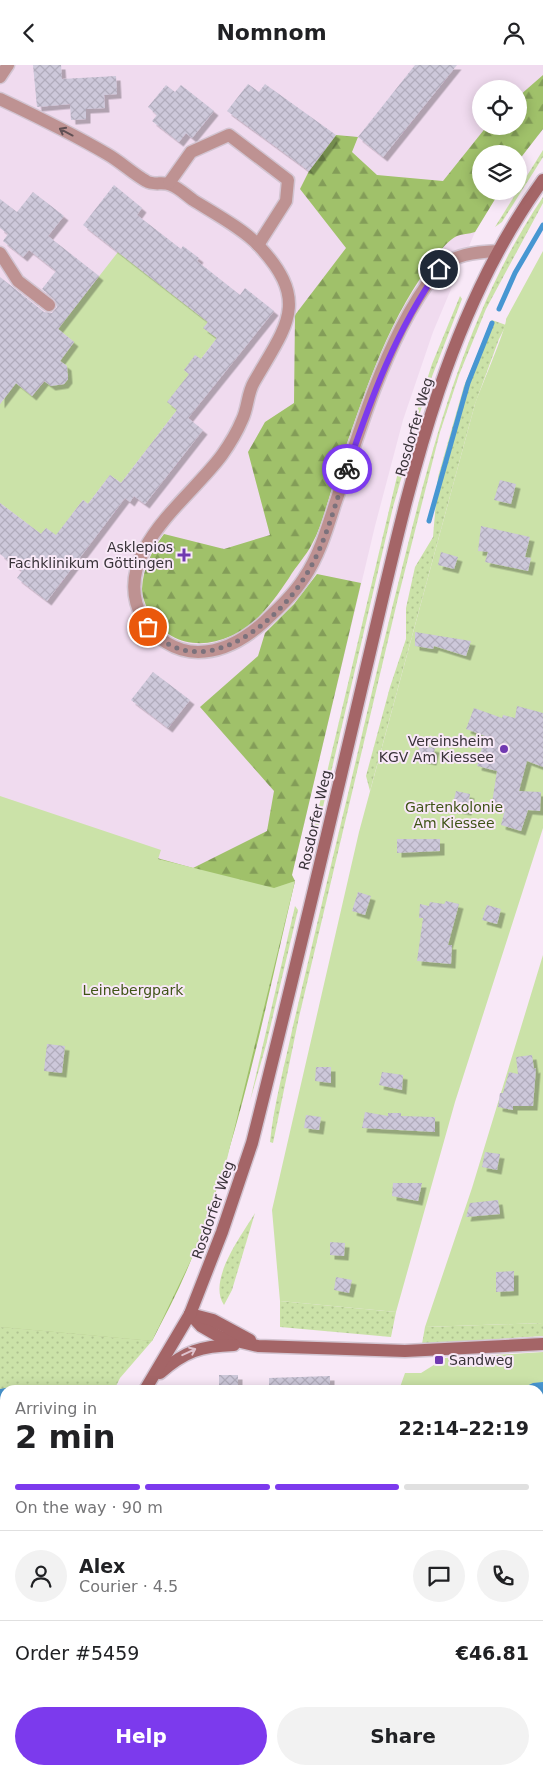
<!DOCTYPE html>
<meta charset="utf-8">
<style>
:root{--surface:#fff;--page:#f2f2f2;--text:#202124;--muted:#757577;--line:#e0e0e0;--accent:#7c3aed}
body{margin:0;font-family:"DejaVu Sans",sans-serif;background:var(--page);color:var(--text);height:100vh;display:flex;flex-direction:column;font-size:19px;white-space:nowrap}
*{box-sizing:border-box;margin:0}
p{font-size:16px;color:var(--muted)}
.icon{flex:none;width:28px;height:28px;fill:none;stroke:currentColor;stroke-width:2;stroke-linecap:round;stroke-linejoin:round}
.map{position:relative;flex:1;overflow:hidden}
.side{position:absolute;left:0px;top:1320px;width:544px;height:390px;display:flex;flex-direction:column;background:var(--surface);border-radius:15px 15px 0 0;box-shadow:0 2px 12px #0003}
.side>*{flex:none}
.controls{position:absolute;left:472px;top:15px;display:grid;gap:10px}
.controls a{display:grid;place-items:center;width:55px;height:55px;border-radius:50%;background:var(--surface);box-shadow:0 2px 12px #0003;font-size:25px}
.pin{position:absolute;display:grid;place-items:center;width:42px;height:42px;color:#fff;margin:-21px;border:2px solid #fff;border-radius:50%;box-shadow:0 1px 5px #0007}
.courier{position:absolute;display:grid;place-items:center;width:50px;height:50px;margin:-25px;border:4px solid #7c3aed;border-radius:50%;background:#fff;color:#222;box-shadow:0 1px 6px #0007}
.head em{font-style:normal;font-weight:600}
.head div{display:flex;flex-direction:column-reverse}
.head{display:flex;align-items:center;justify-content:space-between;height:85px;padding:0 15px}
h1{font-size:32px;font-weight:600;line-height:38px}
.bar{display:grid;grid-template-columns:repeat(4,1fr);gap:8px 5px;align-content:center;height:60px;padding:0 15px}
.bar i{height:6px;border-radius:4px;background:var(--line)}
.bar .current{background:var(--accent)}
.bar p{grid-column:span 4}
.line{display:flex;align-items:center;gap:12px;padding:0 15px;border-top:1px solid var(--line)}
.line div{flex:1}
.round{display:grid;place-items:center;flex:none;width:52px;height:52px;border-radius:26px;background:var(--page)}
.button{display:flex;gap:10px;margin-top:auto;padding:10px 15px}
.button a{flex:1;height:58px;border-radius:30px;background:var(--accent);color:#fff;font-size:20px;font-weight:600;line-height:58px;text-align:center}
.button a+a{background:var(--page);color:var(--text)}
header{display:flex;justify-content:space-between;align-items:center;height:65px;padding:0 15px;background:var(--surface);font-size:22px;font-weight:600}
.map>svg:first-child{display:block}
.built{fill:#f0dbef;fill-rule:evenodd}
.grass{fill:url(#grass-dots)}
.forest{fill:url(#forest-firs)}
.green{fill:#cbe2a8}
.water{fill:#4796d2}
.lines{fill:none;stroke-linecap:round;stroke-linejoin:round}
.stream{stroke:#4796d2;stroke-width:5}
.building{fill:url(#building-cross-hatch);filter:url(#shadow)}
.street-casing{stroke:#d2c4d1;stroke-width:15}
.secondary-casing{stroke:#d2c4d1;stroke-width:15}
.street{stroke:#be9292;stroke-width:12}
.secondary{stroke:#a46567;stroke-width:12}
.oneway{stroke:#615054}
.oneway2{stroke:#dfc1cc}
.done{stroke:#7c727c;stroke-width:5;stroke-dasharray:0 9}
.route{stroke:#7c3aed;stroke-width:6}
.poi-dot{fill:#7039b0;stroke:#f8e8f7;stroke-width:2}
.labels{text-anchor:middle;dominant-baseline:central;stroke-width:4;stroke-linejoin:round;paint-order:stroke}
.street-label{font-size:14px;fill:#393339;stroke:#f8e8f7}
.poi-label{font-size:14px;fill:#393339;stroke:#f8e8f7;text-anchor:end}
.park-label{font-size:14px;fill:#3f5416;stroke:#f8e8f7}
</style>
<header><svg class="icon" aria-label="back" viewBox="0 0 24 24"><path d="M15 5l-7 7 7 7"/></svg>Nomnom<svg class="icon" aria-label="person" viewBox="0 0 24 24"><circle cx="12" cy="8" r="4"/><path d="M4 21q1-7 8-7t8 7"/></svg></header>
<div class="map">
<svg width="543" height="1710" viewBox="0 0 543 1710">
<defs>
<pattern id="grass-dots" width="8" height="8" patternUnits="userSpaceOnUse" patternTransform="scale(1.25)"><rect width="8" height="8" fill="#cbe2a8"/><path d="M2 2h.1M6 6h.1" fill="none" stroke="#afc291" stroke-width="1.8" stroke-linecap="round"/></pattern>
<pattern id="forest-firs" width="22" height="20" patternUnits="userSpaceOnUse" patternTransform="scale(1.25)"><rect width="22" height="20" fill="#a0c16a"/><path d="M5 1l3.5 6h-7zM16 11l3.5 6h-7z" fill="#839d58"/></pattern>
<pattern id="building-cross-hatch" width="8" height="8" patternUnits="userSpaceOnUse" patternTransform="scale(1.25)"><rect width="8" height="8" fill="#cdc8da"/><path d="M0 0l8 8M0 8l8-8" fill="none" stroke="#b1acbc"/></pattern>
<filter id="shadow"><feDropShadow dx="4.5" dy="4.5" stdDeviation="0" flood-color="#0004"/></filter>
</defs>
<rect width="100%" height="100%" fill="#f8e8f7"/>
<path class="built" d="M0 0H543V64L519 95V89H481V126H500L475 167 433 267 403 355 375 461 292 810 295 816 0 842ZM481 24H519V61H481Z"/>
<g class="grass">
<polygon points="543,85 543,92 502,157 495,162"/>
<path d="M543 132V138L486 244 459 310 440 367 398 533 299 952 273 1078 270 1077C274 1038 285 999 293 961 309 893 325 825 341 758 363 667 383 577 406 487 437 363 471 239 543 132Z"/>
<polygon points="460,231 462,234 426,327 393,442 312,789 306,796 399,403 432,299"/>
<polygon points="492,255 506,260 499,274 475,339 370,726 366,711 390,622 406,574 406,543 415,502 433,472 438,412 464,321"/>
<polygon points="295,841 298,845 266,980 250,1036"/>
<path d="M255 1148 232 1225 224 1240C207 1215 242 1170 255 1148Z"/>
<polygon points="280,1236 396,1247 391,1272 280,1262"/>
<polygon points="543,1258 543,1271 422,1279 425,1262"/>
<polygon points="0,1262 152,1276 120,1313 114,1325 5,1325 5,1516 0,1522"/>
<polygon points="5,1617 5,1705 198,1705 196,1710 0,1710 0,1627"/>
<polygon points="205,1705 248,1705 246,1710 220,1710"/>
</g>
<g class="forest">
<path d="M543 10V64L519 95V89H481V126H500L475 167C469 169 462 169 457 171 446 176 436 192 429 201 384 262 362 337 337 407 329 430 324 457 312 479 306 491 296 501 289 513 274 535 257 560 231 571 201 585 167 579 150 549 146 541 142 532 142 524 143 503 152 485 164 469L224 484 270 470 248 387 265 357 294 338 295 250 346 183 300 124 309 106 336 70 358 72 352 87 377 110 443 116 487 61H519V31Z"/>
<path d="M317 509 361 518 292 810 295 816C265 943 240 1073 191 1195 180 1223 166 1249 152 1276L0 1262V917L157 793 193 803 267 766 274 726 200 642 258 591 265 568 294 539Z"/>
</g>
<g class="green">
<path d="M543 186V763L455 1037 396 1247 280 1236 272 1145 359 767 475 339C480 325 507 262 506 254Z"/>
<polygon points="118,187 208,257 204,263 217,273 201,294 184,305 189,309 177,345 121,418 110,410 88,439 83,435 72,449 76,453 60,474 46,463 41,469 0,438 0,339 16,318 32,331 45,316 51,321 55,317 59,320 64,319 68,314 68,309 64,305 67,301 60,296 74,277 58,264"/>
<polygon points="0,731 161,785 158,794 274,823 295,816 227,1094 191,1195 152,1276 0,1262"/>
<polygon points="543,890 543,1258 425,1262 472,1123"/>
<polygon points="543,1287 543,1710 276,1710 277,1705 539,1705 539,1325 399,1325 405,1308 421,1308 445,1293"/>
</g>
<g class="water">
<polygon points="543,1317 543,1710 369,1710 369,1705 539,1705 539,1325 518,1325 533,1318"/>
<polygon points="11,1322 20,1325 5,1325 5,1396 0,1400 0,1324"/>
</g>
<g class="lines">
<g class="stream">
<polyline points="499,244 515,208 543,160"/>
<polyline points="429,456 468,318 492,258"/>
</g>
</g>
<g class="building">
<polygon points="33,0 61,0 62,14 116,11 117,29 104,30 105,43 86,44 86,54 71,55 70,39 37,42"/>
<polygon points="415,0 457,0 383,92 358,72"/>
<polygon points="248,19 259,27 265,19 336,70 309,106 227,46"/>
<polygon points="166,20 175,27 181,20 214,46 192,73 186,68 179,77 152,56 157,50 148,42"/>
<polygon points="114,120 142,143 137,150 181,184 183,181 199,193 197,196 240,230 245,223 274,246 188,353 203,365 145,439 134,431 130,437 125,433 47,536 17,513 22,506 0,489 0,438 41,469 46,463 56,470 83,435 88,439 110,410 121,418 177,345 167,337 189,309 184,305 195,290 201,294 217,273 203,263 208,257 83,160"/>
<polygon points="33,127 64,151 48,171 99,211 58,264 74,277 60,296 67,301 68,314 64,319 51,321 44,316 32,331 16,318 0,339 0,212 44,247 52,248 57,242 54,234 42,224 56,206 29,185 23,192 3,176 8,169 0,163 0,134 17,147"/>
<polygon points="500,415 516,419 511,439 494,435"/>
<polygon points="481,461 530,472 525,492 531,493 528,506 485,497 488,487 478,486"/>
<polygon points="441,487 458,492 454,504 438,500"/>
<polygon points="415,567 471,576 466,591 434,581 433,584 415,581"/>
<polygon points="153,607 190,635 168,663 131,635"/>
<polygon points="517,641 543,648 543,702 527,696 519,726 541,727 540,746 528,745 521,766 501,760 505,744 502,744 502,739 492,738 497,706 477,701 485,671 466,664 474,643 502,653 503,650 515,653"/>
<polygon points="420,680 435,683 432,696 417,693"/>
<polygon points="456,726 470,729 467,746 452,743"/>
<polygon points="397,774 440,774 440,786 397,788"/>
<polygon points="358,827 371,831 365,850 352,846"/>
<polygon points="446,836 459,839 448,880 452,880 451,899 417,896 423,853 419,853 420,839 429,841 430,837 444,839"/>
<polygon points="487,840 501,844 497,859 482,855"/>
<polygon points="47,979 65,981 62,1008 44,1006"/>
<polygon points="532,990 534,1004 536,1003 533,1041 513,1041 513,1045 498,1042 500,1028 503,1028 509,1007 518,1009 516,992"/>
<polygon points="316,1002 331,1002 331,1018 315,1016"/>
<polygon points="382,1007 403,1010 402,1025 379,1020"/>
<polygon points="365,1047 388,1051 388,1048 401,1048 401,1051 435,1052 435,1067 362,1063"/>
<polygon points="306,1050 321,1052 319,1065 304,1063"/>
<polygon points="485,1087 500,1089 497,1105 482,1102"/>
<polygon points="393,1118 422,1118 418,1136 392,1131"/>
<polygon points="498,1135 500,1149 466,1152 470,1138"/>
<polygon points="330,1177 345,1178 344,1191 330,1190"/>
<polygon points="514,1206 514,1226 496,1227 496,1207"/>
<polygon points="336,1212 352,1215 349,1228 334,1225"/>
<rect x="219" y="1310" width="19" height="15"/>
<polygon points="330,1311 330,1325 269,1325 269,1313"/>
</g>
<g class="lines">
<g class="street-casing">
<g id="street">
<polyline points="0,12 8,0"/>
<path d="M0 34C36 51 73 69 107 89 121 97 132 108 146 116 154 121 163 116 171 120 179 123 186 130 193 135 212 147 245 165 259 181 311 237 286 261 254 317 247 329 248 343 242 355 237 367 229 380 222 390 190 434 107 490 143 554 154 573 176 587 198 587 223 587 245 574 264 557 279 543 293 530 304 513 319 491 327 464 335 439 348 401 360 362 374 325 390 284 409 241 437 206 451 189 477 187 498 186"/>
<polyline points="169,118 191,87 229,70 288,115 286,136 258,180"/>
<polyline points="0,188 18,216 49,240"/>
</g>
</g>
<g class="secondary-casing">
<g id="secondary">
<polyline points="190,1249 201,1261 220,1272 258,1281 405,1286 543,1279"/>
<polyline points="190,1249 213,1255 250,1275"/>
<path d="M160 1308C185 1286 201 1281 234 1280"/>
<path d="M145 1325 190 1249 222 1167 252 1078C292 920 329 762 366 604 406 436 440 257 543 115"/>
<polyline points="0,1567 5,1557"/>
</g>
</g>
<use href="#street" class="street"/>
<use href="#secondary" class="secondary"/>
</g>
<defs><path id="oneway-shaft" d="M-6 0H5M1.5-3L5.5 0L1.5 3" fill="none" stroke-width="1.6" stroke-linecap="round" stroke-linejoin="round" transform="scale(1.25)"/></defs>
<use class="oneway" href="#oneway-shaft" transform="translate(66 67) rotate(-152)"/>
<use class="oneway2" href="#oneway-shaft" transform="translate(189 1287) rotate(-25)"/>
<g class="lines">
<path class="done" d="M148 562C199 622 276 560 306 510 326 478 335 439 347 404"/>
<path class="route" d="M347 404C371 333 396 265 439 204"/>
</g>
<g class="poi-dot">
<path d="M181.5 482.5h5v5h5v5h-5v5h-5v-5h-5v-5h5z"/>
<circle cx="504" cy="684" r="5"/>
<rect x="434" y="1290" width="10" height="10" rx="2.5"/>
</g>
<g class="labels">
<g class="street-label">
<text transform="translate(414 362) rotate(-74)">Rosdorfer Weg</text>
<text transform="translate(315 755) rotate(-77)">Rosdorfer Weg</text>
<text transform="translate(213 1145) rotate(-71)">Rosdorfer Weg</text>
</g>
<g class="poi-label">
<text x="173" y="482">Asklepios<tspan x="173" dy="16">Fachklinikum Göttingen</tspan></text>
<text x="494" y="676">Vereinsheim<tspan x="494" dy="16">KGV Am Kiessee</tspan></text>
<text x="449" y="1295" text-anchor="start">Sandweg</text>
</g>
<g class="park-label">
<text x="454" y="742">Gartenkolonie<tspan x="454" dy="16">Am Kiessee</tspan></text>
<text x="133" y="925">Leinebergpark</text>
</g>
</g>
</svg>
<div class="controls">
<a><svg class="icon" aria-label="locate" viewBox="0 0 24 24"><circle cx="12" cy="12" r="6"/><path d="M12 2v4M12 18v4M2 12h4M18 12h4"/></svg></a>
<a><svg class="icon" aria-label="layers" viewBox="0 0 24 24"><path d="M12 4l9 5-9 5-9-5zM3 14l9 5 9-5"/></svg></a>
</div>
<div class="pin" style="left:148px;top:562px;background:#ea580c"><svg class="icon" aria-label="bag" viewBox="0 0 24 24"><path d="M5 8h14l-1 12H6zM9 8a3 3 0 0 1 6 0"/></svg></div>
<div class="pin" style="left:439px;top:204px;background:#1f2937"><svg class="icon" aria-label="home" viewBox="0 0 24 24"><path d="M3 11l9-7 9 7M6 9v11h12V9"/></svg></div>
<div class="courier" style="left:347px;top:404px"><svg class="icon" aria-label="bike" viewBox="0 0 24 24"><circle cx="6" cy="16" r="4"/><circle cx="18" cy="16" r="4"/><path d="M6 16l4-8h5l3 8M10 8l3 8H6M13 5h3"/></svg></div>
<section class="side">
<div class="head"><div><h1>2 min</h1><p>Arriving in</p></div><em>22:14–22:19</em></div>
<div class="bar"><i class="current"></i><i class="current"></i><i class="current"></i><i></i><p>On the way · 90 m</p></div>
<div class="line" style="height:90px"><a class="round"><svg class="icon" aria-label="person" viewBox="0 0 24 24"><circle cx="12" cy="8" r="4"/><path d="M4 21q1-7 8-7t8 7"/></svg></a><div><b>Alex</b><p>Courier · 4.5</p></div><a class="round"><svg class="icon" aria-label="chat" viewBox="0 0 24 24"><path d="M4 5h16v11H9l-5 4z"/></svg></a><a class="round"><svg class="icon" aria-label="phone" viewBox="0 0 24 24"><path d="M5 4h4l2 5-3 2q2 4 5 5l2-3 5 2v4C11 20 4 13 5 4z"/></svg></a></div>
<div class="line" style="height:65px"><div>Order #5459</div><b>€46.81</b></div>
<div class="button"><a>Help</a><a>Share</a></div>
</section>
</div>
